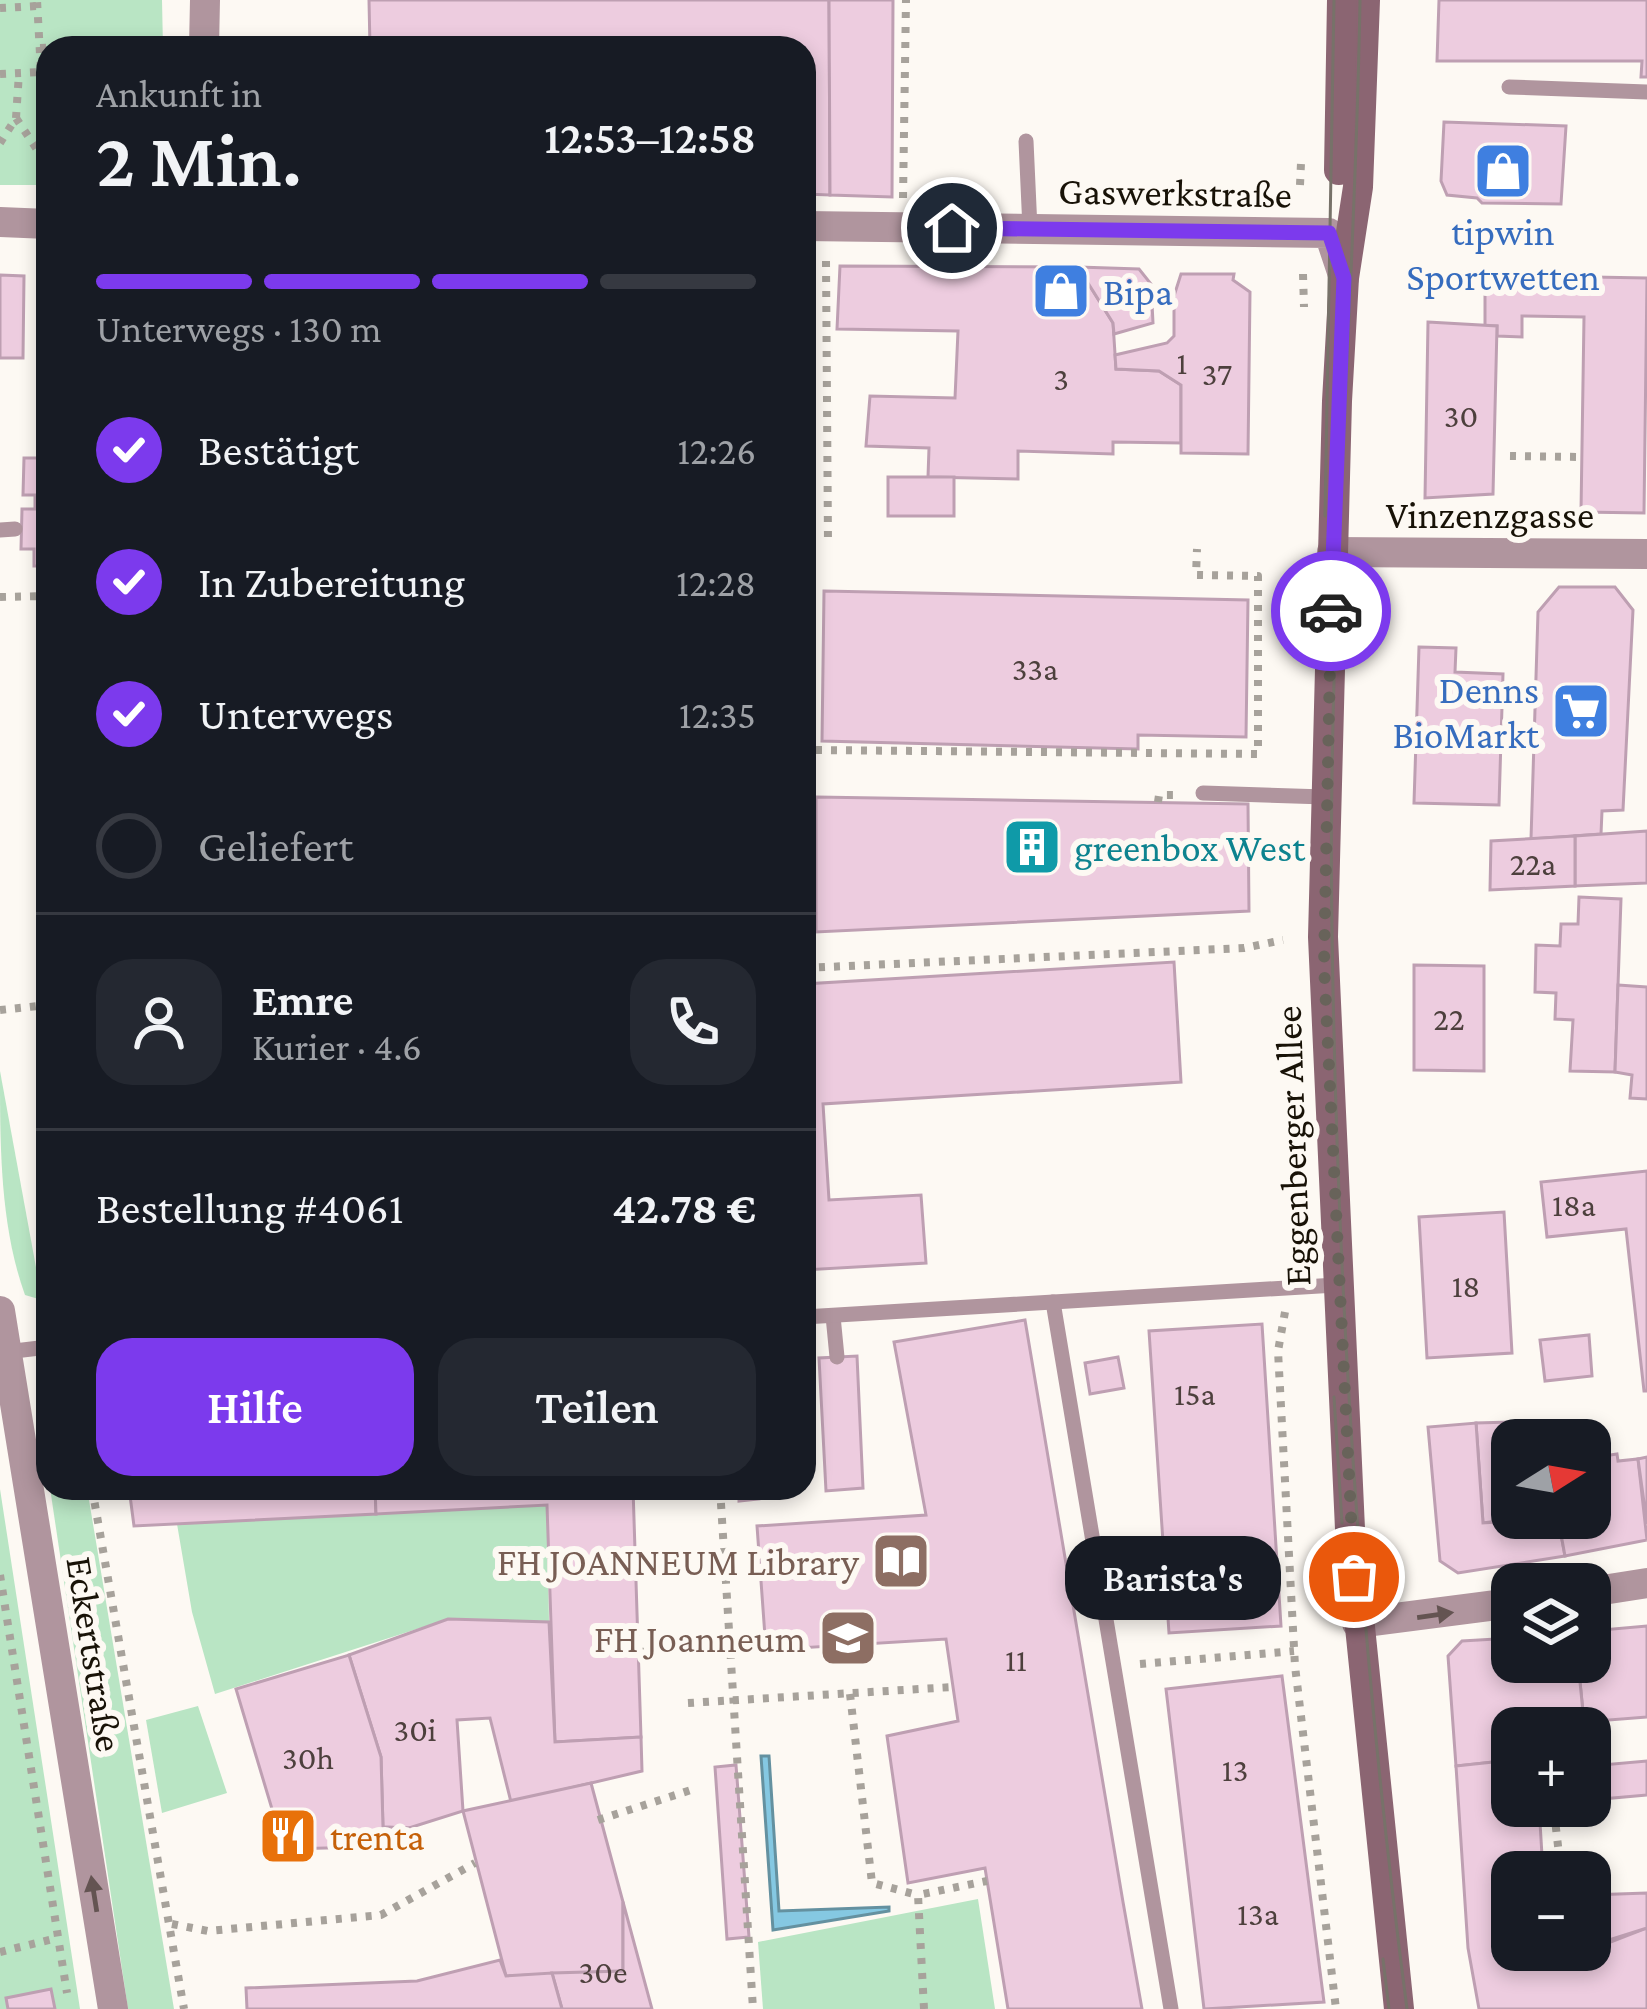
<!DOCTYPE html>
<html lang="de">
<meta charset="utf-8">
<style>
:root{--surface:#171b24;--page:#242831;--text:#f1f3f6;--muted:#9ea1a6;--line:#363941;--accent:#7c3aed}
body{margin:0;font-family:"Crimson Pro",serif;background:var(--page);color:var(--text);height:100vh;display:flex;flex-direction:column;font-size:45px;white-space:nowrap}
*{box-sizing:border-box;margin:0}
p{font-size:39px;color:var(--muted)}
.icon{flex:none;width:66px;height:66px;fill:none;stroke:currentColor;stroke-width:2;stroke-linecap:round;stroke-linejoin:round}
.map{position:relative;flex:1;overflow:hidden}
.sheet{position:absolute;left:36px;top:36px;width:780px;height:1464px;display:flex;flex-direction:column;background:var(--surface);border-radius:36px;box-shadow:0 6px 18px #0003}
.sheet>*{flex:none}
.needle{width:78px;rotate:79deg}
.fabs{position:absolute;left:1491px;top:1419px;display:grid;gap:24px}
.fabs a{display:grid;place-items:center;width:120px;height:120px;border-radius:24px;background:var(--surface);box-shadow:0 6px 18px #0003;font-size:60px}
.pin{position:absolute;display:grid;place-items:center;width:102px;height:102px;color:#fff;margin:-51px;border:6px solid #fff;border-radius:50%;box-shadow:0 3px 12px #0007}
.courier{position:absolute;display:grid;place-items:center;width:120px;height:120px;margin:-60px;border:9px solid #7c3aed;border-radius:50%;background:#fff;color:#222;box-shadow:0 3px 15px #0007}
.bubble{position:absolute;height:84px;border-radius:36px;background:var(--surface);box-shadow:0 6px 18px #0003;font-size:39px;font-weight:600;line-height:84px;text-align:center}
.head em{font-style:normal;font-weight:600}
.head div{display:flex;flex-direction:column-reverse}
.head{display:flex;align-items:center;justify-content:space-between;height:204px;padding:0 60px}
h1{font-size:78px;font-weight:600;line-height:90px}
.bar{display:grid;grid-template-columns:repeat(4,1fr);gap:18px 12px;align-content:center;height:144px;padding:0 60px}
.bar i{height:15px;border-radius:9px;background:var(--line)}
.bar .active{background:var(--accent)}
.bar p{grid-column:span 4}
.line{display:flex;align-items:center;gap:30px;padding:0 60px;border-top:3px solid var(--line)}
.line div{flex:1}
.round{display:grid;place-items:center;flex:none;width:126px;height:126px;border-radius:36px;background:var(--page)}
ol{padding:0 60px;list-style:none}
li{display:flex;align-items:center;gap:36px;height:132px}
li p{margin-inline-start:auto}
li .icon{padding:12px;border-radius:50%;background:var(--accent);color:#fff;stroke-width:4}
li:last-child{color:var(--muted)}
li i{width:66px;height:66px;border:6px solid var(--line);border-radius:50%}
.action{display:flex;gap:24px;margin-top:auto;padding:24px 60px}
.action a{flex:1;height:138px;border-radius:36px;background:var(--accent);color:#fff;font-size:48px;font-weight:600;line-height:138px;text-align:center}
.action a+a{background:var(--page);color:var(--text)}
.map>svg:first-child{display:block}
.green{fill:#b9e5c4}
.water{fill:#85c8e2;stroke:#6491a0;stroke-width:3}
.building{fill:#edccdf;stroke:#be9fb2;stroke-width:3}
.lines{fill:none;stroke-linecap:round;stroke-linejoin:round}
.path{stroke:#a7a29b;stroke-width:8;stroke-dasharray:6 9;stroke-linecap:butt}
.service{stroke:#b0959e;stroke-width:15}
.minor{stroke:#b0959e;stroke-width:30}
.secondary{stroke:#8b6572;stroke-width:30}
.tram{stroke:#777269;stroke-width:3}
.oneway{fill:#645452}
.done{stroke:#68635a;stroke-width:12;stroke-dasharray:0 21.6}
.route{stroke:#7c3aed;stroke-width:15}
.labels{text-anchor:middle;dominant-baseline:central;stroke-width:12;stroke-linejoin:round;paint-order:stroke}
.number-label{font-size:33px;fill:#4d403d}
.street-label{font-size:39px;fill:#181207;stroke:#fdf9f3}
.shop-label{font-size:39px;fill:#366cbe;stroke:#fdf9f3}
.culture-label{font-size:39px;fill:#0d838f;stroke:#fdf9f3;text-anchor:start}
.education-label{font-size:39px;fill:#785e54;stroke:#fdf9f3;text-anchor:end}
.food-label{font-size:39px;fill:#c56008;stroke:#fdf9f3;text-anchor:start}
</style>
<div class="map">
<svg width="1647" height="2009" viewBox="0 0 1647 2009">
<rect width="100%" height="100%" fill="#fdf9f3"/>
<g class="green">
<polygon points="0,0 162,0 163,48 48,48 48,185 0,185"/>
<path d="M0 1071 42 1300 25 1295C0 1226 0 1146 0 1071Z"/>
<polygon points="50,1488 87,1488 174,2009 128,2009"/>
<polygon points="0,1489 80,2009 0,2009"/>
<polygon points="547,1505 549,1622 448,1619 215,1694 192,1612 177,1524"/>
<polygon points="198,1706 227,1793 162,1813 146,1720"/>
<polygon points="978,1899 995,2009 763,2009 758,1942"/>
</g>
<polygon class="water" points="761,1756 769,1756 779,1911 889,1907 889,1911 773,1930"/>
<g class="building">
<polygon points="369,0 829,0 830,195 804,194 804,48 370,48"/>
<polygon points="829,0 893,0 892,197 830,195"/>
<polygon points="1439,0 1647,0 1647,77 1641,77 1642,61 1437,61"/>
<polygon points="1444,122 1566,126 1561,204 1482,203 1477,198 1447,195 1441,181"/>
<polygon points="840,266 1078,267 1113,323 1116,369 1159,371 1181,385 1181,443 1113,442 1113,454 1018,451 1018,479 928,477 929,448 866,446 870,396 955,398 958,331 837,329"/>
<polygon points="1078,267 1139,269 1151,284 1153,323 1114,334 1113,323"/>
<polygon points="47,273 48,273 48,447 46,447"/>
<polygon points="1181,274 1234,274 1233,280 1250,292 1248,454 1181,453 1181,385 1159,371 1116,369 1115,355 1167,343 1174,336 1174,296"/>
<polygon points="0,275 24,276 23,358 0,358"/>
<polygon points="1485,275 1647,278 1644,513 1581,512 1584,317 1522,316 1522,337 1497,336 1497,326 1485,326"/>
<polygon points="1428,322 1497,326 1493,494 1425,498"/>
<polygon points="38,447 48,447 48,566 34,566 34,549 21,549 22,509 35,509 35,495 23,495 24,458 38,458"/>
<rect x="888" y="477" width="66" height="39"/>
<polygon points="1559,587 1615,587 1633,610 1623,810 1602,811 1601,834 1531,839 1538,612"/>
<polygon points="824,591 1248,600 1246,737 1138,735 1138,749 822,741"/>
<polygon points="1419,647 1456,648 1455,672 1503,674 1499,805 1414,803"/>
<polygon points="816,797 1248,804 1249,911 816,932"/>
<polygon points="1647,831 1647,883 1575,886 1575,836"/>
<polygon points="1575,836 1575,886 1490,890 1491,841"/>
<polygon points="1579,897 1621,899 1615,1072 1570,1071 1573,1020 1555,1019 1556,993 1535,992 1536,945 1560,946 1561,924 1578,924"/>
<polygon points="1174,962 1181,1082 823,1104 829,1200 921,1195 926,1263 804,1270 804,984"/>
<polygon points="1414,965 1484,966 1484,1071 1414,1070"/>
<polygon points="1618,985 1647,987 1647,1099 1630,1098 1632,1075 1615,1072"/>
<polygon points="1647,1171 1647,1391 1644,1391 1626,1229 1547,1237 1541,1182"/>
<polygon points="1504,1212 1512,1353 1427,1358 1419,1217"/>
<polygon points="1025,1320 1123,1902 1142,2009 1008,2009 985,1868 908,1883 887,1736 958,1721 946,1639 766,1650 757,1526 926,1515 894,1342"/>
<polygon points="1262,1324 1281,1626 1169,1633 1149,1331"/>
<polygon points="1589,1335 1592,1376 1545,1381 1540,1340"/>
<polygon points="857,1356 863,1488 826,1491 819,1358"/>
<polygon points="1118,1357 1124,1388 1090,1394 1085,1363"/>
<polygon points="1511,1422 1512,1518 1519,1518 1483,1523 1476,1423"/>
<polygon points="1476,1423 1483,1523 1558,1518 1565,1556 1458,1573 1440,1561 1428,1427"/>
<polygon points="1617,1454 1618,1461 1638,1459 1647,1540 1565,1556 1558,1518 1590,1518 1590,1458"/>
<polygon points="1647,1457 1647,1524 1638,1459"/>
<polygon points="129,1488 375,1488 376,1514 134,1526"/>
<polygon points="375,1488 633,1488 641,1737 555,1742 547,1505 376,1514"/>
<polygon points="739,1488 759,1488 759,1499 739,1501"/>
<polygon points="448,1619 549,1622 555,1742 641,1737 642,1771 511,1802 490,1718 457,1720 463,1811 409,1828 383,1827 381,1757 349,1655"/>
<polygon points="1647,1626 1647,1717 1584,1722 1578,1662 1590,1662 1590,1631"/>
<polygon points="1512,1638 1512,1662 1578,1662 1583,1712 1555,1716 1539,1728 1512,1728 1512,1760 1456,1766 1448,1656 1462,1641"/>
<polygon points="349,1655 381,1757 383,1827 409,1828 413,1846 284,1849 236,1689"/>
<polygon points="1282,1676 1324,2002 1204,2009 1166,1689"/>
<polygon points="1512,1760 1512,1806 1539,1806 1543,1872 1512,1872 1512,1950 1548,1950 1548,1958 1590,1950 1647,1928 1647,2009 1479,2009 1468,1948 1456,1766"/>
<polygon points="1647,1761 1647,1795 1590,1800 1590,1766"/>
<polygon points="736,1765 749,1937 727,1939 715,1767"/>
<polygon points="591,1783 623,1902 623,1971 506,1976 463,1811"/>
<polygon points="1647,1893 1647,1928 1590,1946 1590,1895"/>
<polygon points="623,1902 652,2009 562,2009 552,1973 623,1971"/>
<polygon points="500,1960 506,1976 552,1973 562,2009 247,2009 246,1988 417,1981"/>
<polygon points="51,1989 55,2009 8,2009 6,1998"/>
</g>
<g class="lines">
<g class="path">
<polyline points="0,8 38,6"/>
<polyline points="40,48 170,45"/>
<polyline points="0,74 41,72 37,0"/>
<polyline points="16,118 19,73"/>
<polyline points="0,143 16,118 48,166"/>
<polyline points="1300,185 1301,163"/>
<polyline points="903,198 906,0"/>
<polyline points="826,261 828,542"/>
<polyline points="1303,274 1304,307"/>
<polyline points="1510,456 1582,457"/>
<polyline points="0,597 48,596"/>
<polyline points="804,657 812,657 812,750 1258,754 1258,576 1196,575 1197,549"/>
<polyline points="1158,802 1159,795 1178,795"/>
<polyline points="804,968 1244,948 1283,940"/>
<polyline points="0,1010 48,1005"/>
<polyline points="1285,1312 1278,1351 1295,1666 1336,2009"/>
<polyline points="92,1488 184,2009"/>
<polyline points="720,1488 753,2009"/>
<polyline points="0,1575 67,1993"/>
<polyline points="638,1652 686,1649"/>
<polyline points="1140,1664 1294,1651"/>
<polyline points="850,1694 872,1883 918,1895"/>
<polyline points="688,1703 953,1687"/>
<polyline points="1554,1811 1561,1872"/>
<polyline points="598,1820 691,1790"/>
<polyline points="172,1924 208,1931 381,1915 475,1863"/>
<polyline points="0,1952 57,1938"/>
<polyline points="924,2009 918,1895 987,1881"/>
</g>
<g class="service">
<polyline points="1509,87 1647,92"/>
<polyline points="1026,141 1030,229"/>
<polyline points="0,530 15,529"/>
<polyline points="1203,793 1325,797"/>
<polyline points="1053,1302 1171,2009"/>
<polyline points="833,1316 837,1357"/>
<polyline points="804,1317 1336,1285"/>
<polyline points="6,1352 48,1347"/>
</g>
<g class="minor">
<polyline points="204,48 205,0"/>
<polyline points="0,222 48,224"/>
<polyline points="804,226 1329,233 1344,278"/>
<polyline points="1332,552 1647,554"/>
<polyline points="0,1311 113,2009"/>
<polyline points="1590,1592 1647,1583"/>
<polyline points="1357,1623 1512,1603"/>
</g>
<g class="secondary">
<polyline points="1365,0 1358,187 1344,278 1337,401 1323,937 1350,1529 1399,2009"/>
<polyline points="1339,170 1342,0"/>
</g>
<g class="tram">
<path d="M1360 0C1355 310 1327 620 1332 930 1337 1290 1360 1652 1407 2009"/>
<polyline points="1325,516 1334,0"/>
<polyline points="1334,1397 1342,1523"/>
<polyline points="1383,1959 1389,2009"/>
</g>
</g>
<defs><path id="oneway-solid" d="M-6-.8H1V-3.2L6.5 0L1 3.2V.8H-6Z" transform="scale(3)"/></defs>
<g class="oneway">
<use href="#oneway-solid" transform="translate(1435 1615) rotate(-8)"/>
<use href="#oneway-solid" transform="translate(94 1894) rotate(-99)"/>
</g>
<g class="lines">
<polyline class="done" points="1331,611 1324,965 1354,1577"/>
<polyline class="route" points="952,228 1329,233 1344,278 1331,611"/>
</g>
<defs>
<g id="shop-square" transform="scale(3)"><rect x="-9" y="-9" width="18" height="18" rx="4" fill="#3f7fe0" stroke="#fdf9f3"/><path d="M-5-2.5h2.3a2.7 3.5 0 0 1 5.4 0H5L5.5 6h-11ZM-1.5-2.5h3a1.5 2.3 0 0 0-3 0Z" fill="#fff"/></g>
<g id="supermarket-square" transform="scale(3)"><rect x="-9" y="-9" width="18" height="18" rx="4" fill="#3f7fe0" stroke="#fdf9f3"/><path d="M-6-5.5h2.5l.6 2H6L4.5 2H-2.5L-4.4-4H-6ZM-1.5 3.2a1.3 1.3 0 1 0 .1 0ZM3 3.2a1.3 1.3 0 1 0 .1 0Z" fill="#fff"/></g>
<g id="building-square" transform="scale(3)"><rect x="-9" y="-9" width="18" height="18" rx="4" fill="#0f9aa8" stroke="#fdf9f3"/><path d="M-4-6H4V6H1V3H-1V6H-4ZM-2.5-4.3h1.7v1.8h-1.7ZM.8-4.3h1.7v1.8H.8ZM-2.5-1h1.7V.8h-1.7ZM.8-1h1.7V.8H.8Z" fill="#fff"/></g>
<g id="library-square" transform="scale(3)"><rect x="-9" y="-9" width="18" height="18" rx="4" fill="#8d6e63" stroke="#fdf9f3"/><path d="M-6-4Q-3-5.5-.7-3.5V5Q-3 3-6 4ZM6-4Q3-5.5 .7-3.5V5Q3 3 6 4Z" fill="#fff"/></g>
<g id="university-square" transform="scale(3)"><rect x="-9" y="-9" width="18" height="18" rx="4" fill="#8d6e63" stroke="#fdf9f3"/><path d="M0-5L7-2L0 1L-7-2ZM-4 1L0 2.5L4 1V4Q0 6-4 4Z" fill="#fff"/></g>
<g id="restaurant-square" transform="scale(3)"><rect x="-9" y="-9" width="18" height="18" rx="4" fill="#e8710a" stroke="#fdf9f3"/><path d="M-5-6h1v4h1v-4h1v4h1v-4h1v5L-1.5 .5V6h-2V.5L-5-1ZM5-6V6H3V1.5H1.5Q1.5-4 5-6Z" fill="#fff"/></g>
</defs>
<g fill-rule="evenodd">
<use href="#shop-square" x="1503" y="171"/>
<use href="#shop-square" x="1061" y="291"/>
<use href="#supermarket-square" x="1581" y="711"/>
<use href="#building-square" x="1032" y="847"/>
<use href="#library-square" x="901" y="1561"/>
<use href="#university-square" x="848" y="1638"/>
<use href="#restaurant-square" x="288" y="1836"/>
</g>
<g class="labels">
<g class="number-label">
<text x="1182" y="362">1</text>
<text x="1217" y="373">37</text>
<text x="1061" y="378">3</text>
<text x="1461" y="415">30</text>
<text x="1035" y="668">33a</text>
<text x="1533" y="863">22a</text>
<text x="1449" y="1018">22</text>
<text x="1574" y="1204">18a</text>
<text x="1466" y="1285">18</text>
<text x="1195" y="1393">15a</text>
<text x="1016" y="1659">11</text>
<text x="415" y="1729">30i</text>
<text x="308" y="1757">30h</text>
<text x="1235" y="1769">13</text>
<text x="1258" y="1913">13a</text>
<text x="603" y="1971">30e</text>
</g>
<g class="street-label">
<text transform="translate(1175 192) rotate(1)">Gaswerkstraße</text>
<text x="1490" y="514">Vinzenzgasse</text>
<text transform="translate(1292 1146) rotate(-92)">Eggenberger Allee</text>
<text transform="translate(95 1654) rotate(81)">Eckertstraße</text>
</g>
<g class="shop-label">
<text x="1503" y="231">tipwin<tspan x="1503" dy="45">Sportwetten</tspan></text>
<text x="1103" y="291" text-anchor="start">Bipa</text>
<text x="1539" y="689" text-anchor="end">Denns<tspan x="1539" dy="45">BioMarkt</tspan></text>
</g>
<g class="culture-label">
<text x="1074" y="847">greenbox West</text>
</g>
<g class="education-label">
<text x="859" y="1561">FH JOANNEUM Library</text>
<text x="806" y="1638">FH Joanneum</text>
</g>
<g class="food-label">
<text x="330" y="1836">trenta</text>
</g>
</g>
</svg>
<div class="fabs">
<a><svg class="needle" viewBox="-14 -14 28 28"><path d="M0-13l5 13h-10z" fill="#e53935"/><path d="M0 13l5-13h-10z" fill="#9ea1a6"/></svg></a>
<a><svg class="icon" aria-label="layers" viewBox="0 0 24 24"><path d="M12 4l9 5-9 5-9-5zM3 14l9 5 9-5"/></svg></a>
<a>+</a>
<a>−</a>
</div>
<div class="pin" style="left:1354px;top:1577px;background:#ea580c"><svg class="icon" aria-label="bag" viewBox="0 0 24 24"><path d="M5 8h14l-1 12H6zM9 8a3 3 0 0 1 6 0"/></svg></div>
<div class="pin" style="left:952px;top:228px;background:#1f2937"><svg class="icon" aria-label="home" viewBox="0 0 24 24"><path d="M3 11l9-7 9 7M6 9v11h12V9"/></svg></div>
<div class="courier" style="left:1331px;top:611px"><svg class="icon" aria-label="car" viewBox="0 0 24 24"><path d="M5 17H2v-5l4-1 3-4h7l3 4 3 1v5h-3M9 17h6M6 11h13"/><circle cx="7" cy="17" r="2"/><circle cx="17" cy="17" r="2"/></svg></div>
<div class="bubble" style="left:1065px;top:1536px;width:216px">Barista's</div>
<section class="sheet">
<div class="head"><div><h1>2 Min.</h1><p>Ankunft in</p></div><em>12:53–12:58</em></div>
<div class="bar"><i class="active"></i><i class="active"></i><i class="active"></i><i></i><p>Unterwegs · 130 m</p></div>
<ol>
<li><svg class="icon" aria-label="check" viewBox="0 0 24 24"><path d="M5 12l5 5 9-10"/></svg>Bestätigt<p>12:26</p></li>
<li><svg class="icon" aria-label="check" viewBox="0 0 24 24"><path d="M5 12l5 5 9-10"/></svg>In Zubereitung<p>12:28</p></li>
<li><svg class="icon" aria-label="check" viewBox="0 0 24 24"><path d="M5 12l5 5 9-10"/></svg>Unterwegs<p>12:35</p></li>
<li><i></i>Geliefert</li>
</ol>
<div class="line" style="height:216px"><a class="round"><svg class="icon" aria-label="person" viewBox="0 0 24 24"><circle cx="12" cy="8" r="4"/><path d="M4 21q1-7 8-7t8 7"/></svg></a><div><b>Emre</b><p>Kurier · 4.6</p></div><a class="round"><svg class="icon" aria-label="phone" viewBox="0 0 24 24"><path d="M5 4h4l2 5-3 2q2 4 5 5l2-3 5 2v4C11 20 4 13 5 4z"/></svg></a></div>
<div class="line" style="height:156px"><div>Bestellung #4061</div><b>42.78 €</b></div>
<div class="action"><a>Hilfe</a><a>Teilen</a></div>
</section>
</div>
